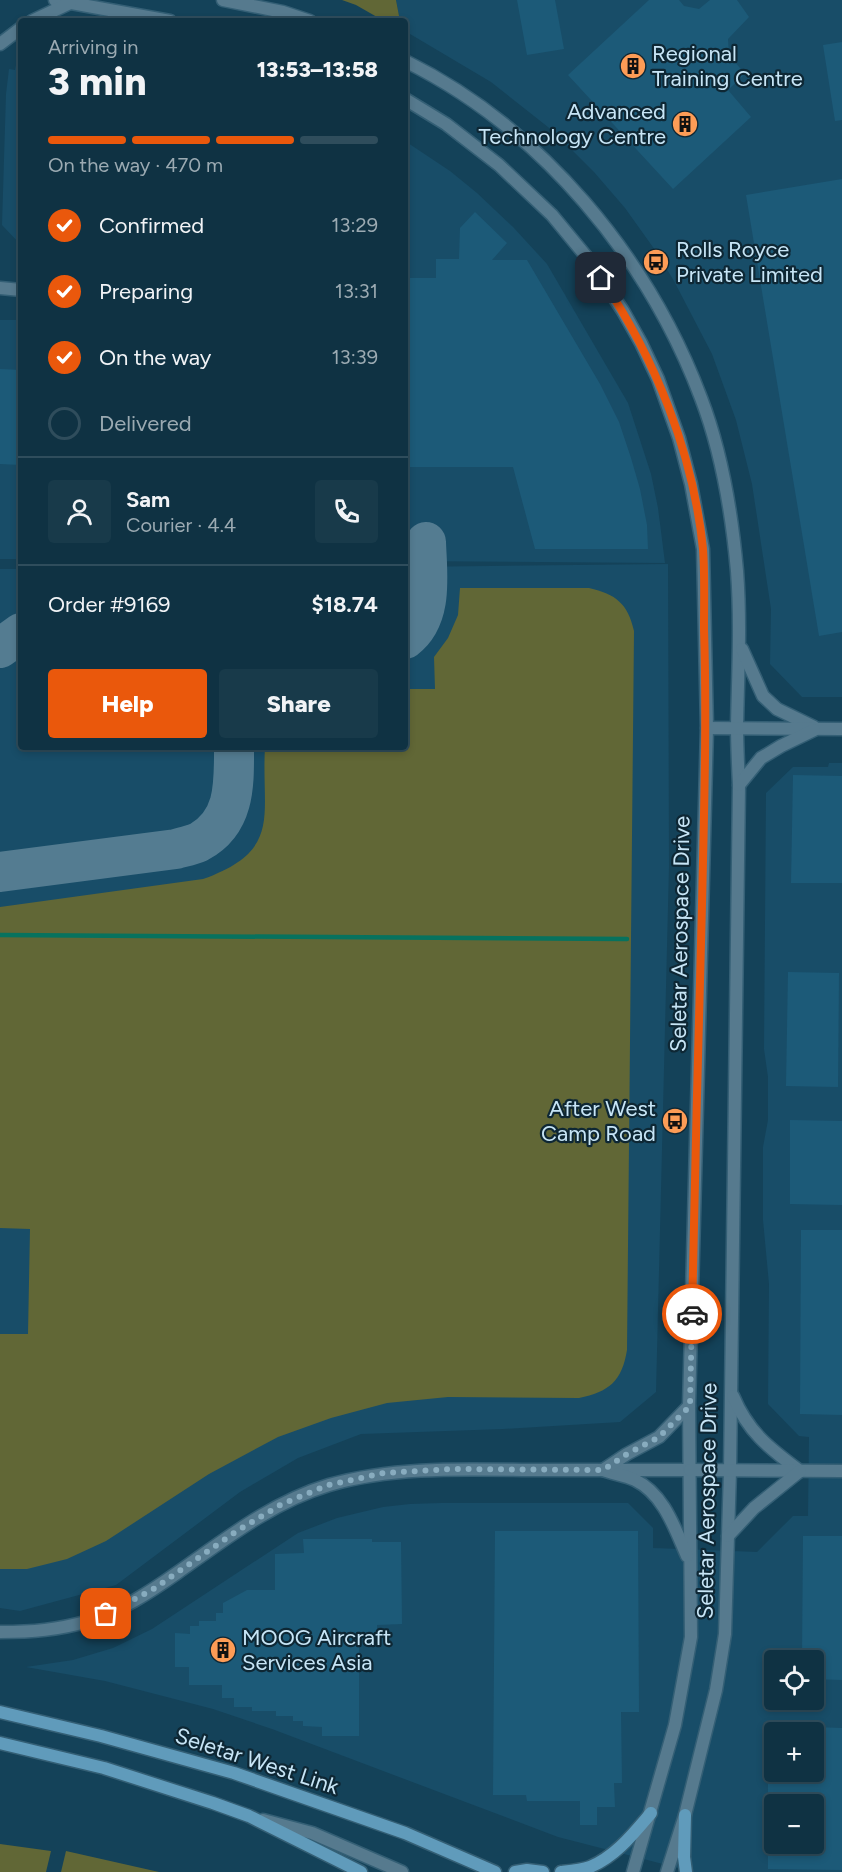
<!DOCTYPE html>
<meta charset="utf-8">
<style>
:root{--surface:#0f3243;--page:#183a4a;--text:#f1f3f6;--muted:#9baab2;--line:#2f4d5c;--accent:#ea580c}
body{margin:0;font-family:Figtree,sans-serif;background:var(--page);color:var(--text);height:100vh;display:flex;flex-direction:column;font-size:22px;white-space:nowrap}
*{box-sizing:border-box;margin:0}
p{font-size:20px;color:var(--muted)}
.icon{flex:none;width:33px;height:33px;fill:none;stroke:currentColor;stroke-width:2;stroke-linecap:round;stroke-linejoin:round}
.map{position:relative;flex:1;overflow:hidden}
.drawer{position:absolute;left:18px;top:18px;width:390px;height:732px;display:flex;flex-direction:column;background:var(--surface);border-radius:6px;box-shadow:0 3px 9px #0003,0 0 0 2px var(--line)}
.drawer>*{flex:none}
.controls{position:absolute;left:764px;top:1650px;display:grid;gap:12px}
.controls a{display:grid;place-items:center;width:60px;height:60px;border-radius:6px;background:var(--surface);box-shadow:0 3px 9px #0003,0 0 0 2px var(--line);font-size:30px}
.pin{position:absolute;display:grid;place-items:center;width:51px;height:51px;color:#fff;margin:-26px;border-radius:12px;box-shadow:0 3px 9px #0006}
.courier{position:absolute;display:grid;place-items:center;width:60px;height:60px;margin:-30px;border:4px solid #ea580c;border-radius:50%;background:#fff;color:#222;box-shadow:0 2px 8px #0007}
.overview em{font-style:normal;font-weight:800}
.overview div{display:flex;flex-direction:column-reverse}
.overview{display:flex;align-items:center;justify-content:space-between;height:102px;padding:0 30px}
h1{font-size:39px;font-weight:800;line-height:45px}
.bar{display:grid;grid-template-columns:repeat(4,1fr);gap:9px 6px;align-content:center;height:72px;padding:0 30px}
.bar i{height:8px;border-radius:4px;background:var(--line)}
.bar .current{background:var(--accent)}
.bar p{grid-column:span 4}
.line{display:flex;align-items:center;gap:15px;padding:0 30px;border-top:2px solid var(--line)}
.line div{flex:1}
.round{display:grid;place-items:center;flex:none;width:63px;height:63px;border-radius:6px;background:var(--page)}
ol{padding:0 30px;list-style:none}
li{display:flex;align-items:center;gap:18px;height:66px}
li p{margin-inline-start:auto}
li .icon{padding:6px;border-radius:50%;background:var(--accent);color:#fff;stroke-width:4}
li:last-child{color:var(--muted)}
li i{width:33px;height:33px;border:3px solid var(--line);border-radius:50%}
.cta{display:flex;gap:12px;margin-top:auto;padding:12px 30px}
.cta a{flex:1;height:69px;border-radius:6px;background:var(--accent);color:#fff;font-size:24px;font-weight:800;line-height:69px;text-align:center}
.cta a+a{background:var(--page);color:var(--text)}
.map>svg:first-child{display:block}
.built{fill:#184d68;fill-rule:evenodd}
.green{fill:#616736}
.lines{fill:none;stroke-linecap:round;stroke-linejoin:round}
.stream{stroke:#07725e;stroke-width:4.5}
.taxiway{stroke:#547c91;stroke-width:40}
.building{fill:#1c5a78}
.minor-casing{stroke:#345f75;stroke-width:15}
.tertiary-casing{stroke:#345f75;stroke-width:15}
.secondary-casing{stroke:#345f75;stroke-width:15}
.minor{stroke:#567a8e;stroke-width:12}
.tertiary{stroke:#567a8e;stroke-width:12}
.secondary{stroke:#609bbb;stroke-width:12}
.done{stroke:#88acbf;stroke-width:6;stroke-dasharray:0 10.8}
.route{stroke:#ea580c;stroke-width:8}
.labels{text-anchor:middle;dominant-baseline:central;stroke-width:4.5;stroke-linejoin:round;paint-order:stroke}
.poi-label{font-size:22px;fill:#c7e5f6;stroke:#0e2734;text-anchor:start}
.street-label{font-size:22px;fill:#c7e5f6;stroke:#0e2734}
</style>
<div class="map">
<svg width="842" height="1872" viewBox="0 0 842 1872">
<rect width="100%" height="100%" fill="#144259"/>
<g class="built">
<polygon points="396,0 842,0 842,697 802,697 770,664 771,609 752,484 736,420 712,354 674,281 655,250 625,208 594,172 553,131 491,82 405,31 405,21 400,21"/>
<polygon points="21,53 21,245 2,225 6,94 9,69 15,70 18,55"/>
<polygon points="405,141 450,171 477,193 513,227 547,264 628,403 651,474 658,508 665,563 405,561"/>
<rect x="0" y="320" width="21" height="239"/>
<polygon points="668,564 669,866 656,1392 620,1422 503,1429 361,1434 298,1458 240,1492 116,1585 20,1611 0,1608 0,569 21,569 21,747 405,747 405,567"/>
<path d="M829 763H842V1872H694L558 1837 272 1729 213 1709 105 1681 26 1667 73 1660 113 1648 152 1629 298 1533 337 1518 383 1507 410 1504 441 1503H628L653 1528V1548L757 1552 793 1516H808L809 1437 799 1436 768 1404 769 1284 763 1220V1147L768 1120V1077L764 1049 766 793 793 767H828ZM774 1660H813V1700H774ZM774 1732H813V1772H774ZM774 1804H813V1844H774Z"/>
</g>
<g class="green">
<polygon points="342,0 396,0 400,21 384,21 356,5"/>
<path d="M460 588H589C616 594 628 604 634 631L627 1350C622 1381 609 1392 579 1398L448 1397 387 1403 331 1418 278 1437 209 1474 106 1541 67 1559 27 1569H0V1334H28L30 1229 0 1228V907L203 879C283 850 261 816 265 747H405V689H435L434 657 448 638 458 615Z"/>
<polygon points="0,1844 51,1851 46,1872 0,1872"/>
<polygon points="66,1851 159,1872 61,1872"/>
</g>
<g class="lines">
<polyline class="stream" points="0,935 627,939"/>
<g class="taxiway">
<path d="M405 639C434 617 427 574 426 542"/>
<polyline points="0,648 21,633"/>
<path d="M0 872 176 849C183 847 192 845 199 842 236 822 234 783 234 747"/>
</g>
</g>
<g class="building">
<polygon points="517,0 555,0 564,49 527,55"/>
<polygon points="649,0 679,0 684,6 699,9 710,0 737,0 749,17 728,39 729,55 745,74 728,90 751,117 673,189 568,75"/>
<polygon points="842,42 842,120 835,121 823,45"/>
<polygon points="842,179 842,632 819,636 746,195"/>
<polygon points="475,212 507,243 492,260 527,260 600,384 619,422 631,458 640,489 647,525 648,549 535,549 513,467 405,467 405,278 436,278 436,259 459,259 460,228"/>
<polygon points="0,369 21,370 21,465 0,464"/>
<polygon points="793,775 842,776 842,883 791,883"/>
<polygon points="788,972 839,973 838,1087 786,1086"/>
<polygon points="790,1120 842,1121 842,1205 790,1204"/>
<polygon points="801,1230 842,1230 842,1415 800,1414"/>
<polygon points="495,1531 638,1531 639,1712 621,1712 622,1783 614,1783 615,1807 597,1807 597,1825 580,1825 580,1801 527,1801 526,1795 493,1795"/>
<polygon points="803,1536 842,1536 842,1680 813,1679 813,1660 802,1660"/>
<polygon points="303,1539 372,1539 372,1542 401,1542 402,1624 377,1625 377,1634 359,1634 359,1736 322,1736 322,1727 303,1726 303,1721 293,1721 293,1716 276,1716 276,1711 252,1711 252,1707 234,1707 234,1698 222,1698 222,1685 189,1685 189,1667 175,1667 175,1633 190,1634 190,1626 199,1626 199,1621 216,1621 216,1613 223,1613 223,1603 247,1590 275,1590 275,1554 304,1553"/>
<polygon points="813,1727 842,1728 842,1870 768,1869 768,1844 813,1844 813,1804 768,1804 768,1772 813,1772"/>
</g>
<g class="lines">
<g class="minor-casing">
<g id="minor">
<polyline points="0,288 21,290"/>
<path d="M0 1632C33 1632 57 1630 89 1621 121 1611 150 1592 177 1573 224 1540 272 1502 329 1485 392 1467 458 1469 522 1470 578 1470 634 1470 690 1470"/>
</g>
</g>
<g class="tertiary-casing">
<g id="tertiary">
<polyline points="55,0 170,21"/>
<polyline points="223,0 283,12 310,21"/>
<polyline points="32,21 70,3"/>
<polyline points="0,44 21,28"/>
<path d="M405 61C541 128 648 257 701 398 721 450 732 515 737 571 741 624 738 673 737 726 737 745 738 765 739 785L730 1471 725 1634 716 1690 685 1815 667 1872"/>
<polyline points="405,99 446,124 499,165 552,215 590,261 623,311 641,343 658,379 679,438 691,484 703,549 707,728 689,1406 691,1637 675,1725 633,1872"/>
<polyline points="742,649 763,696 777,709 814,727"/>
<polyline points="707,728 842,729"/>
<polyline points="739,785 761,758 781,746 814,730"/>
<path d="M733 1396C748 1432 769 1448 800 1471"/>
<path d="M603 1470C613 1474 625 1475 635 1480 664 1494 675 1529 687 1556"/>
<polyline points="603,1470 627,1454 659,1437 689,1406"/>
<polyline points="690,1470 842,1471"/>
<polyline points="728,1536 754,1508 800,1471"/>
<polyline points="263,1820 312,1833 402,1872"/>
</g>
</g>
<g class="secondary-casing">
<g id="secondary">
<polyline points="0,1712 101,1736 234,1773 405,1833 495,1872"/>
<polyline points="0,1743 104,1768 213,1803 249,1816 361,1872"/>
<polyline points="685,1815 684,1857 686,1872"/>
<polyline points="515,1872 527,1870 543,1872"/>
<path d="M561 1872C570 1871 581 1870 590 1867 616 1856 633 1834 651 1813"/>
</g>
</g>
<use href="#minor" class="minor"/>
<use href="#tertiary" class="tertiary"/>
<use href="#secondary" class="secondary"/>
</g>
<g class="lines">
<polyline class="done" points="106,1614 152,1590 237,1531 282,1504 328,1485 384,1473 451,1469 603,1470 627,1454 659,1437 690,1406 692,1314"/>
<path class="route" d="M601 278C655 358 693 452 703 549 705 575 704 602 704 629 707 721 704 813 702 905 698 1041 695 1178 692 1314"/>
</g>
<defs>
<g id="building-disc" transform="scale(1.35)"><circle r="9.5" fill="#fd9c56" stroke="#0e2734"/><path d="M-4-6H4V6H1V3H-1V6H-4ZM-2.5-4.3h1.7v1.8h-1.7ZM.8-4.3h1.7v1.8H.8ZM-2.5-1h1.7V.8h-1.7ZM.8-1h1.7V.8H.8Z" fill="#111"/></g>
<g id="bus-disc" transform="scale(1.35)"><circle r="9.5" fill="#fd9c56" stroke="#0e2734"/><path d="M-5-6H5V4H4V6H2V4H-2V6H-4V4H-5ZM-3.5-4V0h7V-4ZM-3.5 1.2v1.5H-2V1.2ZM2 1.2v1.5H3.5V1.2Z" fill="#111"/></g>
</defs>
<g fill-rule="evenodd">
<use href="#building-disc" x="633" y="66"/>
<use href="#building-disc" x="685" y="124"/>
<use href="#bus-disc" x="656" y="262"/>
<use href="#bus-disc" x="675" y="1121"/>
<use href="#building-disc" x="223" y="1650"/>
</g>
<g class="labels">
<g class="poi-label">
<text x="652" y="53">Regional<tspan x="652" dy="25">Training Centre</tspan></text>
<text x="666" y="111" text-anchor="end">Advanced<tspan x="666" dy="25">Technology Centre</tspan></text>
<text x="676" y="249">Rolls Royce<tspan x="676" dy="25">Private Limited</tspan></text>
<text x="656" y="1108" text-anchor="end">After West<tspan x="656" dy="25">Camp Road</tspan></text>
<text x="242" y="1637">MOOG Aircraft<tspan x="242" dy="25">Services Asia</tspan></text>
</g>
<g class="street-label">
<text transform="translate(680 934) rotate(-89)">Seletar Aerospace Drive</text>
<text transform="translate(707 1501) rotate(-89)">Seletar Aerospace Drive</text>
<text transform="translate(257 1761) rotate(18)">Seletar West Link</text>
</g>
</g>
</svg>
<div class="controls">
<a><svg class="icon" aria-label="locate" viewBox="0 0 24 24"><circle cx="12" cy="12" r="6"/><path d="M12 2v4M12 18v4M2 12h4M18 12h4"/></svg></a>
<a>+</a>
<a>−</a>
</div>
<div class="pin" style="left:106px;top:1614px;background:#ea580c"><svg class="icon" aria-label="bag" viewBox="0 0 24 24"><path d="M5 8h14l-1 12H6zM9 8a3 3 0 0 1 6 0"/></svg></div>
<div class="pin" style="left:601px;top:278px;background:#1f2937"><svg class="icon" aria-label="home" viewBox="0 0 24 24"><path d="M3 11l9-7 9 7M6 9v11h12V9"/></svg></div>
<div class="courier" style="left:692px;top:1314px"><svg class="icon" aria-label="car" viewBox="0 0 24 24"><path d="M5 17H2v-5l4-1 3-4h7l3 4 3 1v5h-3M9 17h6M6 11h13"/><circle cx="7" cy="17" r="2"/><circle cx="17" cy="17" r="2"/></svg></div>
<section class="drawer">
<div class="overview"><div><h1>3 min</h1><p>Arriving in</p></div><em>13:53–13:58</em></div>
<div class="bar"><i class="current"></i><i class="current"></i><i class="current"></i><i></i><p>On the way · 470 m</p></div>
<ol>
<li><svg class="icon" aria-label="check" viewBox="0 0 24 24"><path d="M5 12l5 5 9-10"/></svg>Confirmed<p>13:29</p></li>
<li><svg class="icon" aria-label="check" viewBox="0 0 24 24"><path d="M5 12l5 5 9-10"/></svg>Preparing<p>13:31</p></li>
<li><svg class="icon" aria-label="check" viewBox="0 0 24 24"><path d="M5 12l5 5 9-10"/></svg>On the way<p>13:39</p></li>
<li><i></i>Delivered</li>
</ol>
<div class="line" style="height:108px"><a class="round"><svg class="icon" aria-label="person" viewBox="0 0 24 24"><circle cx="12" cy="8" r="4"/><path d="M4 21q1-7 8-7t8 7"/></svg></a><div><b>Sam</b><p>Courier · 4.4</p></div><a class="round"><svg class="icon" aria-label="phone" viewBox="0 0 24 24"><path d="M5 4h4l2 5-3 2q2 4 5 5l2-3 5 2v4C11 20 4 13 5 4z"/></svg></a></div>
<div class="line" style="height:78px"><div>Order #9169</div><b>$18.74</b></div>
<div class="cta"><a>Help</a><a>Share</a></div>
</section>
</div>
